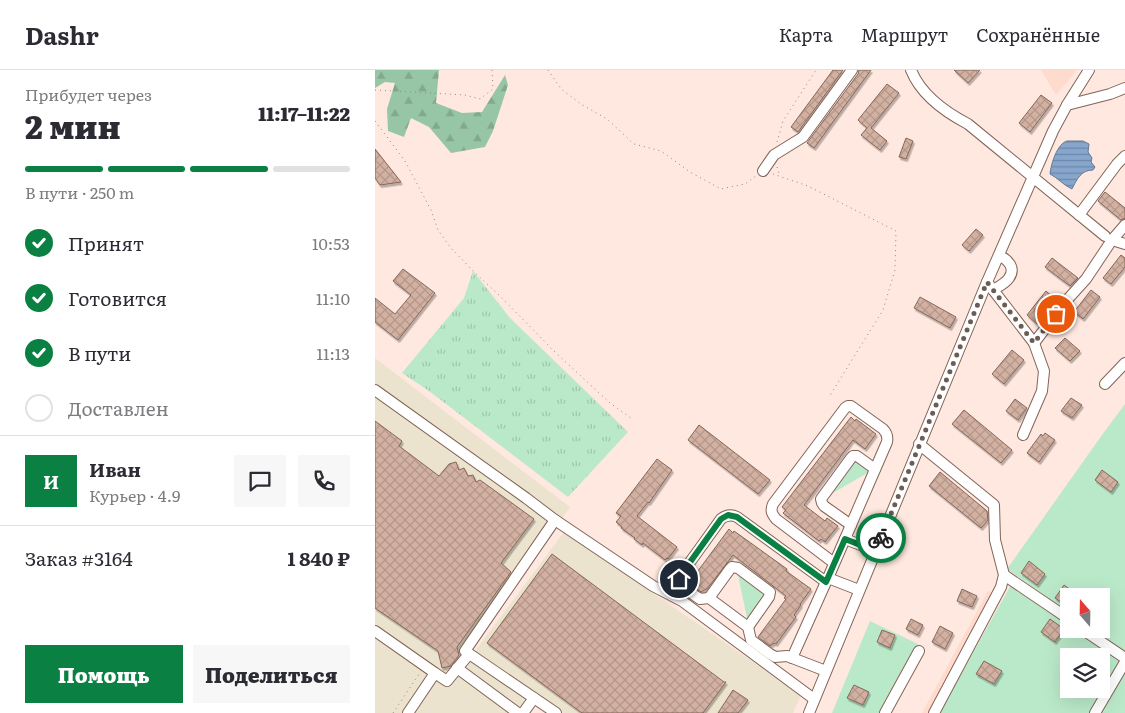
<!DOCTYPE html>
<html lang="ru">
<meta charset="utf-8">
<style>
:root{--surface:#fff;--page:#f7f7f7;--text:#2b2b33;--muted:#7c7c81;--line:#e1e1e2;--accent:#0b8043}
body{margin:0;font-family:Literata,serif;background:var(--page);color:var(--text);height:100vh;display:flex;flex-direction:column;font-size:19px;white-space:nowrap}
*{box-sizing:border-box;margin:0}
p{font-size:16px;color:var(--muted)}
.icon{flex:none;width:28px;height:28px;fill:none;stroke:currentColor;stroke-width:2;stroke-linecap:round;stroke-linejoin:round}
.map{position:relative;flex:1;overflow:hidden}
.details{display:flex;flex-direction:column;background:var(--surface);width:375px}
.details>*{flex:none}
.needle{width:32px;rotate:340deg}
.controls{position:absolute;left:685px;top:518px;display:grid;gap:10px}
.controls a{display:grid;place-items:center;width:50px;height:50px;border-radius:0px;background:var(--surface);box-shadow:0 5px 20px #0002;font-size:25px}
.pin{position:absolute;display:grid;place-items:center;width:42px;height:42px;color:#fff;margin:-21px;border:2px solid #fff;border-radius:50%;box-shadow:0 1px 5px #0007}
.courier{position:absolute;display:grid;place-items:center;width:50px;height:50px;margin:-25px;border:4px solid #0b8043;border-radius:50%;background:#fff;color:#222;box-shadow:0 1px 6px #0007}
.headline em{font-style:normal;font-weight:800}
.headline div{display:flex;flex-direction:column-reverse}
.headline{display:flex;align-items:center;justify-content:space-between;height:85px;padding:0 25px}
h1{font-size:32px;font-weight:800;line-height:38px}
.bar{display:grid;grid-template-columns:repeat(4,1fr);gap:8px 5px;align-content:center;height:60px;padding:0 25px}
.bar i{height:6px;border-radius:4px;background:var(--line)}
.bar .on{background:var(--accent)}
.bar p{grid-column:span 4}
.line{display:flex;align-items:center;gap:12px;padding:0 25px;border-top:1px solid var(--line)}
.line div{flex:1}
.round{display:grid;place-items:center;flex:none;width:52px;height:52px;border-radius:0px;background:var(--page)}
ol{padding:0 25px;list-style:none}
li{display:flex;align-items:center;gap:15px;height:55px}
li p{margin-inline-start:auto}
li .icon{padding:5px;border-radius:50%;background:var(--accent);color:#fff;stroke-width:4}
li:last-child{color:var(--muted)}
li i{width:28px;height:28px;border:2px solid var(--line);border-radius:50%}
.cta{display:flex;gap:10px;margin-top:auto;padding:10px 25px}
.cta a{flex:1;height:58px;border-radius:0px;background:var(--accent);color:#fff;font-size:20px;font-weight:800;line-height:58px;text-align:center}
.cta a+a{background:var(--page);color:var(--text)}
header{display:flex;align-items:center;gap:30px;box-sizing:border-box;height:70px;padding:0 25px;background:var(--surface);border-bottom:1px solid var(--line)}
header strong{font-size:24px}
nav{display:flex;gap:28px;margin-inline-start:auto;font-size:18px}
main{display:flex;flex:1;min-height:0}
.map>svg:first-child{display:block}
.commercial{fill:#ece3ce}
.built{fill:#fedbcc}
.grass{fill:url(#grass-tufts)}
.forest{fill:url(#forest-firs)}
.green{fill:#bae9c9;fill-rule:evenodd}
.water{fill:url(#water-rules);stroke:#677993}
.building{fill:url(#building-cross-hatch);stroke:#856759;filter:url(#shadow)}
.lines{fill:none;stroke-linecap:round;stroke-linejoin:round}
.minor-casing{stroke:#836457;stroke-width:12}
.path{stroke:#98867f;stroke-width:1;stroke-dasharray:1 4;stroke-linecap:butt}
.minor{stroke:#fff;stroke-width:10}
.done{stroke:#6c5c56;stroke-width:5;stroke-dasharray:0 9}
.route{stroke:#0b8043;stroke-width:6}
</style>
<header>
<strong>Dashr</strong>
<nav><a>Карта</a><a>Маршрут</a><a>Сохранённые</a></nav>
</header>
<main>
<section class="details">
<div class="headline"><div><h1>2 мин</h1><p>Прибудет через</p></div><em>11:17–11:22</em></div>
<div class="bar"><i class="on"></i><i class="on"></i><i class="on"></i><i></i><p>В пути · 250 m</p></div>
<ol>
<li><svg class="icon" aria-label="check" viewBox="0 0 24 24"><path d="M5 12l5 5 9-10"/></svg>Принят<p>10:53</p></li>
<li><svg class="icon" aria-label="check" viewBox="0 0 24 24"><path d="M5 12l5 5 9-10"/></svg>Готовится<p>11:10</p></li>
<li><svg class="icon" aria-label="check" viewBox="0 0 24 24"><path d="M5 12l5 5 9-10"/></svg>В пути<p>11:13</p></li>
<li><i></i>Доставлен</li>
</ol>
<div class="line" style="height:90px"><b class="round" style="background:var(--accent);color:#fff">И</b><div><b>Иван</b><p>Курьер · 4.9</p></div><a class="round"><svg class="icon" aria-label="chat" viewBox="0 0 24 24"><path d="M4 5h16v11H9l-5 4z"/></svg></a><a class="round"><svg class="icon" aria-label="phone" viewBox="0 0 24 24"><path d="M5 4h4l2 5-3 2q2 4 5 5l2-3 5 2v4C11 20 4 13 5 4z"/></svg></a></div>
<div class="line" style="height:65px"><div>Заказ #3164</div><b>1 840 ₽</b></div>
<div class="cta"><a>Помощь</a><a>Поделиться</a></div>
</section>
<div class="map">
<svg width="750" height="643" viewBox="0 0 750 643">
<defs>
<pattern id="grass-tufts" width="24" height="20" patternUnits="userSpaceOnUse" patternTransform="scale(1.25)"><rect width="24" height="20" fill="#bae9c9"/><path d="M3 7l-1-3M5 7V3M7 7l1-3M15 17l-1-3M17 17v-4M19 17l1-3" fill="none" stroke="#9fc7ab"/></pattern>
<pattern id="forest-firs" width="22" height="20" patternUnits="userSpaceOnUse" patternTransform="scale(1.25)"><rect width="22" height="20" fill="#97c6a6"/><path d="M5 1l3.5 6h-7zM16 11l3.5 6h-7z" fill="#82a98e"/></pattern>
<pattern id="water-rules" width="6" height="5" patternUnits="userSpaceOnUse" patternTransform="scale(1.25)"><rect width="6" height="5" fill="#87a6cd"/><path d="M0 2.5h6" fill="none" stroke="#6e86a5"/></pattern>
<pattern id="building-cross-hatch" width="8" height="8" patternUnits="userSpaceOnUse" patternTransform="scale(1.25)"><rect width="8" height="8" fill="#d3b1a2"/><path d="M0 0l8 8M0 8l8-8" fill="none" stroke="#b5978a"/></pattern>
<filter id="shadow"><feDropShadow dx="1.5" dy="2.5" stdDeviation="0" flood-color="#0004"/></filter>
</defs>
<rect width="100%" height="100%" fill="#fee8df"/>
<g class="commercial">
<polygon points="0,288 195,437 95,581 156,624 142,643 0,643"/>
<polygon points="189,462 426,625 418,643 189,643 100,581"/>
</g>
<g class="built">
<polygon points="666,0 701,0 700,3 681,25"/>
<polygon points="613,521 619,524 556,643 547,643"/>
</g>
<polygon class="grass" points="98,201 135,248 253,362 193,427 54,321 27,303 89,228"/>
<polygon class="forest" points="0,0 64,0 61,33 87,43 107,42 130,5 133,15 118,61 110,77 76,83 54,57 36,48 29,67 13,61 12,39 20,13 10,12 0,18"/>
<g class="green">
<polygon points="750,334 750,583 716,559 726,559 726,526 694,526 694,543 632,499 727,365"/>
<polygon points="479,390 494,402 451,427"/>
<polygon points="363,505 390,524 372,548"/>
<path d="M636 515 694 554V559H701L746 590 718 643H564ZM694 586H726V619H694Z"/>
<polygon points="495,551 543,574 506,643 457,643"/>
<polygon points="750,598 750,643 727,643 726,640"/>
</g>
<path class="water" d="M692 71H708L714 74 713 82 717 88 716 92 720 97 718 100C706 100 702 109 697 119 688 115 683 108 675 104 676 94 682 74 692 71Z"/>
<g class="building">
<polygon points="458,0 468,0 423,62 416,57"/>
<polygon points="484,0 496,0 439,78 432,73 483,4"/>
<polygon points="579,0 605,0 593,13"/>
<polygon points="512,14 524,23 496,58 512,71 505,80 486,65 492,58 483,50"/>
<polygon points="666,25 677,33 655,62 644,53"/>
<polygon points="531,68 538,71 531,89 524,87"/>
<polygon points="0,79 26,112 5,115 0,108"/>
<polygon points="730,122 750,138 750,148 746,150 723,131"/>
<polygon points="601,159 608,165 594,181 587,175"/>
<polygon points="746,185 750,188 750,197 736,214 728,208"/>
<polygon points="677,188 703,208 695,216 670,197"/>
<polygon points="28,199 60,223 23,270 0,252 0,228 20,244 36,225 18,211"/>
<polygon points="716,220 725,227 708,249 699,242"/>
<polygon points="671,221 681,230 662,254 652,245"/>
<polygon points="545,227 581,247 575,258 539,238"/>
<polygon points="690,268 705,281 695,291 680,278"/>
<polygon points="637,280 649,290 629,314 617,304"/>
<polygon points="696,328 707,335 697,348 686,341"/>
<polygon points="640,329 652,338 643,350 631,341"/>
<polygon points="589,340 637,380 626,393 577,354"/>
<polygon points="476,347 480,351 481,349 501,364 490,379 478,370 429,435 450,451 452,448 463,456 450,472 446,469 444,471 408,443 411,440 407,437"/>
<polygon points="0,351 27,371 24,376 64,406 74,394 81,392 84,400 89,398 93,406 98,405 101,412 105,410 159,449 126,493 136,502 82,577 84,585 76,596 67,598 63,581 0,538"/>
<polygon points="324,355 395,410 383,424 313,370"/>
<polygon points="670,363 680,370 664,392 652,383 666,364 668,366"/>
<polygon points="282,389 297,400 274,433 273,432 262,446 302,477 293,489 292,488 290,490 268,473 267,475 259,469 260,468 246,458 247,457 241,452 246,446 241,443"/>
<polygon points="727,400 743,412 736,422 720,410"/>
<polygon points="565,402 612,441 613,450 606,458 554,416"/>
<polygon points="354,459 358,463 359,461 412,499 411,501 436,519 425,534 426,535 419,545 421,547 401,574 399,573 395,576 383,567 411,529 409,528 411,526 358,485 332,519 331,519 326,522 314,513"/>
<polygon points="177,484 349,612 351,612 328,643 207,643 112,573"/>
<polygon points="654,491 670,504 662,515 646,503"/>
<polygon points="689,515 704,526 694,526 694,537 680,528"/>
<polygon points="587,519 602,526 597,537 582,531"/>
<polygon points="536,549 548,555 543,565 531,559"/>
<polygon points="675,549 689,559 680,572 666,562"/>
<polygon points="565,556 578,563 570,579 557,572"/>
<polygon points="507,560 520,565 515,578 502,572"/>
<polygon points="609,591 627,601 619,614 601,604"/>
<polygon points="479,615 494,622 488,635 472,628"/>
<polygon points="358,620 373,630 363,643 343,643"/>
</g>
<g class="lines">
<g class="minor-casing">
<g id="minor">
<path d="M536 0C546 25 570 42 593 54L730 166"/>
<polyline points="692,35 735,24 750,18"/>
<polyline points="388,101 399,85 428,67 477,0"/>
<polyline points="704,145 742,94 750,86"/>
<polyline points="737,170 750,174"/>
<polyline points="612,212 659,273 692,230 711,209 737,170 750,155"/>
<path d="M618 220C623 217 631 213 634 208 641 198 633 189 624 186"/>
<polyline points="730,314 750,293"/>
<polyline points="0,320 151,428 180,450 90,581 159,628 148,643"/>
<polyline points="648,365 667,321 669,301 659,273"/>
<polyline points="544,374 619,435 620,470 629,505 626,517 559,643"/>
<polyline points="180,450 278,516 307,531 439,629"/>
<polyline points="476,455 449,436 447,433 446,429 476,388 478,386 482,386 500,399"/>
<polyline points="470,469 501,481"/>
<polyline points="629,505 694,549"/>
<path d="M453 508 512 372C513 367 512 363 508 359L476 336H473L470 338 398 434C395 441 397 444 401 449L459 493"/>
<polyline points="334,528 355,499 357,497 363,498 395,522 394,527 373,557"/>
<polyline points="707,559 750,588"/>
<polyline points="0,561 60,603 33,643"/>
<polyline points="417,588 451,512"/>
<polyline points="82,598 143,643"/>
<path d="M451 601 412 586 400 587 395 584 376 570 373 557 334 528 325 529 322 527 306 516 304 509 305 506 346 449C351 445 356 444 362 447L451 512 453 508 484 520"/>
<polyline points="60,603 72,611 94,584"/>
<polyline points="159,628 181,643"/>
<polyline points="434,643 612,212 678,61 692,35 714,0"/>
<polyline points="510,643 544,581"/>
<polyline points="720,643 750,592"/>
</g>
</g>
<g class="path">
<polyline points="173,0 186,19 206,34 232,49 259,74 286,81 315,102 346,119 370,114 381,106"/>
<polyline points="0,20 90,25 105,29 118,19 117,0"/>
<polyline points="0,51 30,91 56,140 63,160 76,178 98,201 124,225 181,283 235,333 256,348"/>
<polyline points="402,72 408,51 441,0"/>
<polyline points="402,97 405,106"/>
<polyline points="398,104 433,116 521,161 520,200 508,240 454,327"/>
<polyline points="18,643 44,604"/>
</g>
<use href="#minor" class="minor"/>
</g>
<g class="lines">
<polyline class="done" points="506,468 612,212 659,273 681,244"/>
<polyline class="route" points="304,509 305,506 346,449 353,445 362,447 451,512 470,469 501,481 506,468"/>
</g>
</svg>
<div class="controls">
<a><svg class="needle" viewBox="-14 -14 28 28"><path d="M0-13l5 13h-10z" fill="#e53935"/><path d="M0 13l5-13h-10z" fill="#7c7c81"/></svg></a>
<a><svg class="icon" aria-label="layers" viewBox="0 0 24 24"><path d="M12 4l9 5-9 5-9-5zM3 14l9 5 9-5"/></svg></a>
</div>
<div class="pin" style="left:681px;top:244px;background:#ea580c"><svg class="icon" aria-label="bag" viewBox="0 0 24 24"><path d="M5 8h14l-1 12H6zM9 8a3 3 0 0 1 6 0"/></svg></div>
<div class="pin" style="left:304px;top:509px;background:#1f2937"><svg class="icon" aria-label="home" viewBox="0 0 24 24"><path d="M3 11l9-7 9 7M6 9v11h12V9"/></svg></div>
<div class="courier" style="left:506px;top:468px"><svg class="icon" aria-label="bike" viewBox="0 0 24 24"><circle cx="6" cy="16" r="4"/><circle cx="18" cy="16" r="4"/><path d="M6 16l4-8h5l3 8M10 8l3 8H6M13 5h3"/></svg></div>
</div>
</main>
